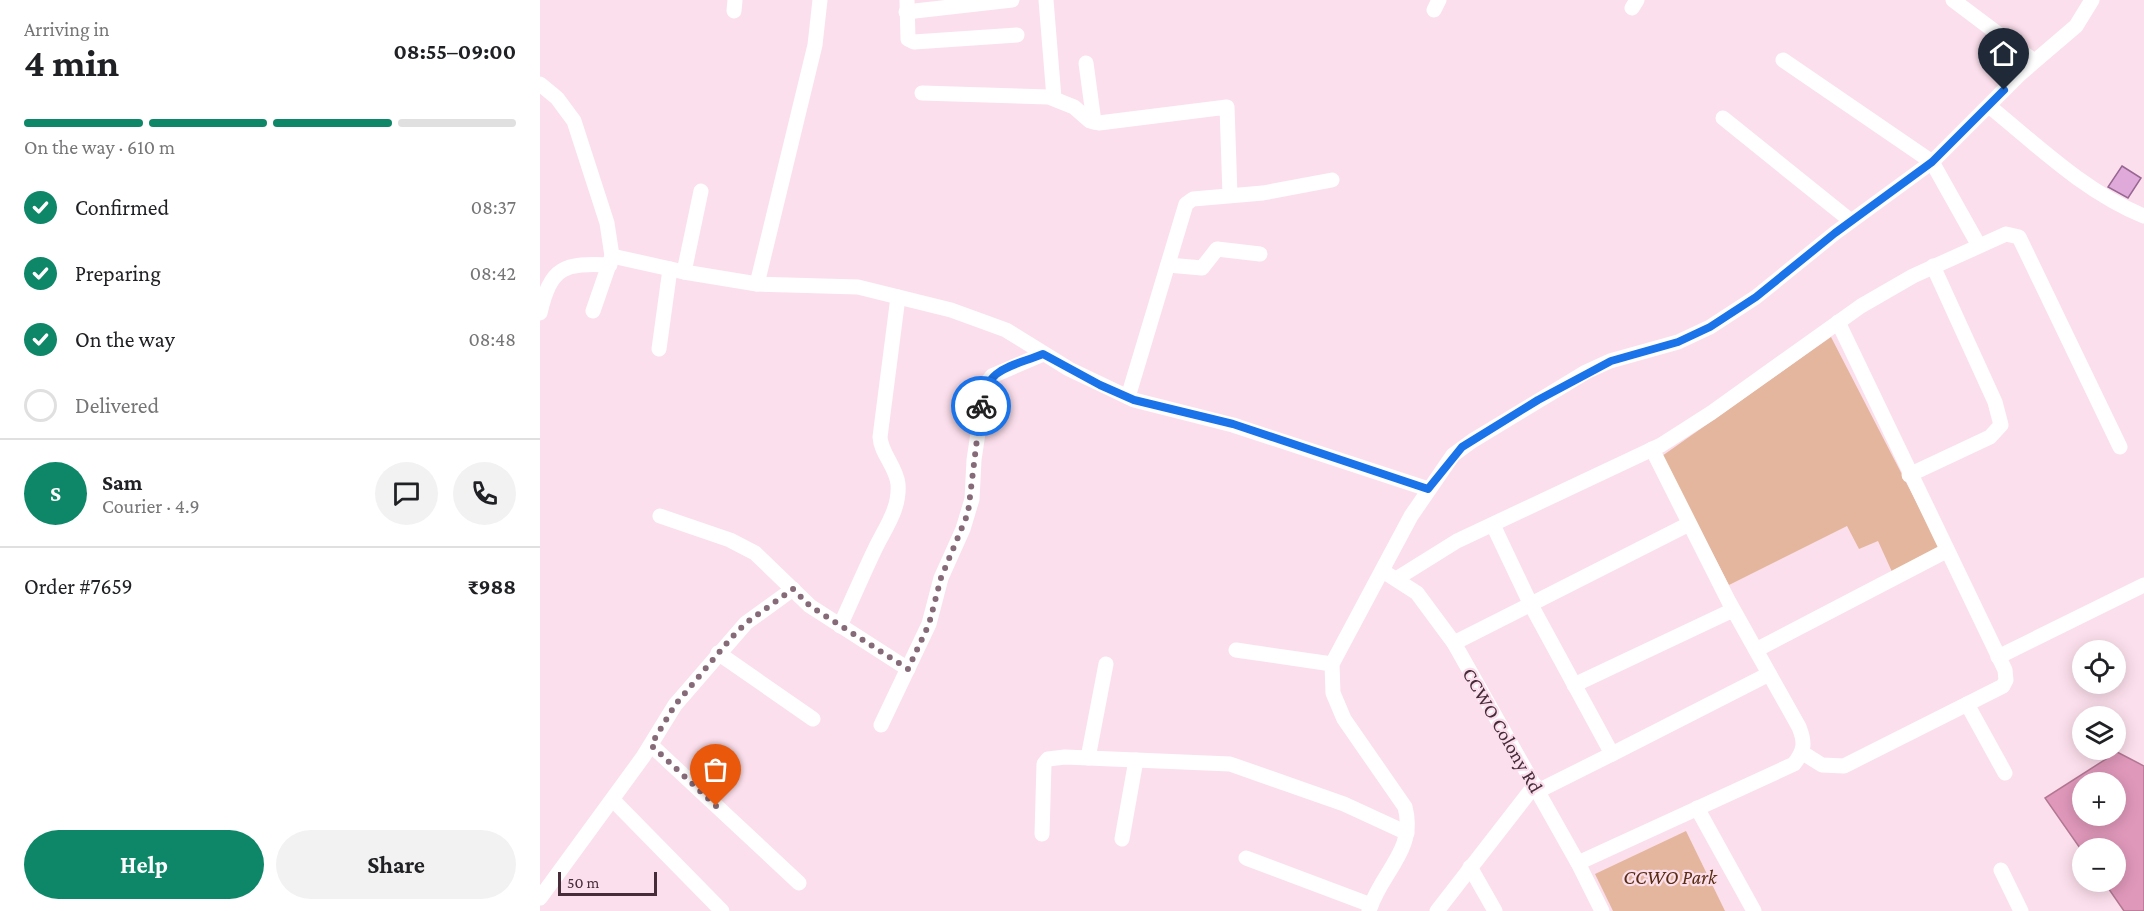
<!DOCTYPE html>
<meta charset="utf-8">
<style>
:root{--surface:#fff;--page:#f2f2f2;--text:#202124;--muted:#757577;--line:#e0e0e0;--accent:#0d8768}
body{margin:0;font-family:"Crimson Pro",serif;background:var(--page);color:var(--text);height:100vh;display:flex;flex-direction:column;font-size:22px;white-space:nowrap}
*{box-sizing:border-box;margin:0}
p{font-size:20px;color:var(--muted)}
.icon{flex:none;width:33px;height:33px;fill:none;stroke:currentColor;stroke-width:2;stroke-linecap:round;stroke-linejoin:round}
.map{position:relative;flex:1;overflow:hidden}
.sheet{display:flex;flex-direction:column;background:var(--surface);width:540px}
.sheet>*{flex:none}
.fabs{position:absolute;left:1532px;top:640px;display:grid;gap:12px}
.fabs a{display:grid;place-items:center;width:54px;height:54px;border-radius:50%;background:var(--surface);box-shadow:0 3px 15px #0003;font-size:30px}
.scale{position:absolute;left:18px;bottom:15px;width:99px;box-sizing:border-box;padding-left:6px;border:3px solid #462b38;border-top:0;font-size:16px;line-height:21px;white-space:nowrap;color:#462b38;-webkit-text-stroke:4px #fcdfec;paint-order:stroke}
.pin{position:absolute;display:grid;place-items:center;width:51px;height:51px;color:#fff;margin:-62px -26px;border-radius:50% 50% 50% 0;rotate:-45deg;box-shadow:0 0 6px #0007}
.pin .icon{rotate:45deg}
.courier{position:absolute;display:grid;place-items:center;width:60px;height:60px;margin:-30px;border:4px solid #1a73e8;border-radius:50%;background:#fff;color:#222;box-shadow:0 2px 8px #0007}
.overview em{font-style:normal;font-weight:700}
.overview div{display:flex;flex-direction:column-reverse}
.overview{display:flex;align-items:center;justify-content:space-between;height:102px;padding:0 24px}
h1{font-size:39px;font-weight:700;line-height:45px}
.bar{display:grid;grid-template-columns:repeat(4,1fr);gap:9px 6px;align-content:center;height:72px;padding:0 24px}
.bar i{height:8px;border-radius:4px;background:var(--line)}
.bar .active{background:var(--accent)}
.bar p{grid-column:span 4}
.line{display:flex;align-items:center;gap:15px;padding:0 24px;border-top:2px solid var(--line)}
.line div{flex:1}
.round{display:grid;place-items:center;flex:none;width:63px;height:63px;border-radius:32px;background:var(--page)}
ol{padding:0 24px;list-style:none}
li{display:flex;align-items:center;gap:18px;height:66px}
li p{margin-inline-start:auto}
li .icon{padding:6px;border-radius:50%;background:var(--accent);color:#fff;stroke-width:4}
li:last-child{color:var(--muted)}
li i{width:33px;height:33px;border:3px solid var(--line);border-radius:50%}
.button{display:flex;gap:12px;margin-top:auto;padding:12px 24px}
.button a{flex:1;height:69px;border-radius:36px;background:var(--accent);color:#fff;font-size:24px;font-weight:700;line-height:69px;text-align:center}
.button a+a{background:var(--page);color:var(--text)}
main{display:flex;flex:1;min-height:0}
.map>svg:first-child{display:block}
.green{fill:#e4b69d}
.water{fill:#e098ba;stroke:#b27793;stroke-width:1.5;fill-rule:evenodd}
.building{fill:#dfaada;stroke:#976693;stroke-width:1.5}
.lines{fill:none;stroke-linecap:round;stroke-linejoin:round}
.street{stroke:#fff;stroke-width:15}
.done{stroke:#866a77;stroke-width:6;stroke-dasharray:0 10.8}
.route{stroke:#1a73e8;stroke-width:8}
.labels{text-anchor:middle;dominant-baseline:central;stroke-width:4.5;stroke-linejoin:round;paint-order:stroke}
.street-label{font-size:20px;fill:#462b38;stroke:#fcdfec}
.park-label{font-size:20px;font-style:italic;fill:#592d11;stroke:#fcdfec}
</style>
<main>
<section class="sheet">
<div class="overview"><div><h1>4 min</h1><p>Arriving in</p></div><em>08:55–09:00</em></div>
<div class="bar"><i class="active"></i><i class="active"></i><i class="active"></i><i></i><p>On the way · 610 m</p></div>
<ol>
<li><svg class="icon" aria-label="check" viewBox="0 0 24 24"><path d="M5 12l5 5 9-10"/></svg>Confirmed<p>08:37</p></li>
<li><svg class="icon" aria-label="check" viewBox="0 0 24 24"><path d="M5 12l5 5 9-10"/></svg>Preparing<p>08:42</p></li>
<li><svg class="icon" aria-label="check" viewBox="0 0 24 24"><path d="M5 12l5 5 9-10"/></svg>On the way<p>08:48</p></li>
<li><i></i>Delivered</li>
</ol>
<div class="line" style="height:108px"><b class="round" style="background:var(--accent);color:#fff">S</b><div><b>Sam</b><p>Courier · 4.9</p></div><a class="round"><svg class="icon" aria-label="chat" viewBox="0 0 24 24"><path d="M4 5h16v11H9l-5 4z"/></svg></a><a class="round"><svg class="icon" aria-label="phone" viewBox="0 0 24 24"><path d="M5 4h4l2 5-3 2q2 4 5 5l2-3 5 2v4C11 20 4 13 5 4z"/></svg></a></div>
<div class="line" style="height:78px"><div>Order #7659</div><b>₹988</b></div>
<div class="button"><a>Help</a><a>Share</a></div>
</section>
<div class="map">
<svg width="1604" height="911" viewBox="0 0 1604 911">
<rect width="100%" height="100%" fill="#fcdfec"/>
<g class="green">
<polygon points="1291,337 1400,548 1353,574 1338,541 1319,549 1307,526 1189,585 1122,456"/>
<polygon points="1146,831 1185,911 1073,911 1055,874"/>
</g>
<path class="water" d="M1577 752 1604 766V911H1584L1564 882H1575V849L1542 851 1505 798ZM1542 783H1575V816H1542Z"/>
<polygon class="building" points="1582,166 1601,178 1588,198 1568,187"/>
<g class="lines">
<g class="street">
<polyline points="367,0 368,39 374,42 477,35"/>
<polyline points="506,0 514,98"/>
<polyline points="1413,0 1494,61"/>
<polyline points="1092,8 1097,0"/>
<polyline points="894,10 899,0"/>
<polyline points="194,11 195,0"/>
<polyline points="366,12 472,0"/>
<polyline points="1243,60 1392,162 1438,244"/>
<polyline points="546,63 554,122"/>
<polyline points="0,84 17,98 34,121 67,223 72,256 53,311"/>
<polyline points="382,93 509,97 534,107 550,121 559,123 687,107 690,195"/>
<path d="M1449 106C1498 146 1545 192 1604 216"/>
<polyline points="1183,118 1311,221"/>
<polyline points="72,256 144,272 217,284 318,287 411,310 466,330 529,369 594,400 693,425 888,489"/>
<polyline points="628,265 662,268 677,249 720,254"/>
<polyline points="144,272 161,191"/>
<polyline points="217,284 275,45 280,0"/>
<path d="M0 313C11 266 24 263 70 265"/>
<polyline points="119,349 130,269"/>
<polyline points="588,397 646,204 653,199 723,193 792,180"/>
<polyline points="1369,475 1450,437 1461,425 1455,402 1393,266"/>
<polyline points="120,516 190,540 215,553 270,606 368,669"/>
<polyline points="953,525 991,605 1072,754 1229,674"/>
<polyline points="849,575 877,593 914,643 1038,863 1062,911"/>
<polyline points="856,579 917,541 1121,445 1171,413 1321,306 1373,276 1466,234 1479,237 1580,447"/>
<path d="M300 626C312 600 323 574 335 549 345 528 360 509 358 484 356 466 341 454 340 437L358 297"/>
<polyline points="914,643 1149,524"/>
<polyline points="696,650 792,664"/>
<polyline points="1216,650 1406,551"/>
<polyline points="178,653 273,719"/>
<polyline points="1458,657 1604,585"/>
<polyline points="1034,685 1193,610"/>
<polyline points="1427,704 1465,773"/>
<polyline points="341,725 389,624 401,578 423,529 432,499 434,460 445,385 452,376 503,354"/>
<polyline points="111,745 259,883"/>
<polyline points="1263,753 1282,765 1304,766 1463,686 1466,680 1465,670 1298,322"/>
<polyline points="548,758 566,664"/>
<polyline points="998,791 1072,754"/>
<polyline points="73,800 182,911"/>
<polyline points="1157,808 1214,911"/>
<polyline points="502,834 504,764 508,759 525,757 690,764 804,804 867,833"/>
<polyline points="582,839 596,760"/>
<polyline points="706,858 831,905"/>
<path d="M1038 863 1254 764C1265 750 1265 742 1259 727L1189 602 1112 449"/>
<polyline points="930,867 955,911"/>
<polyline points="1461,870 1481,911"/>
<polyline points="0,898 103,757 135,705 206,623 253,589"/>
<path d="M829 911C840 873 877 850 865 807L804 719 793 693 792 664 871 516 913 455 932 441 1046 372 1070 361 1138 342 1170 327 1216 297 1295 233 1392 162 1480 74 1536 26 1552 0"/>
<polyline points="897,911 995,785"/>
</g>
</g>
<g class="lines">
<polyline class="done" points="176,806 111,745 135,705 192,637 206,623 253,589 270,606 368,669 389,624 401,578 428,513 441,406"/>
<path class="route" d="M441 406C446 367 471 367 503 354L560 385 594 400 693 424 888 489 922 447 998 400 1071 361 1138 342 1170 327 1216 297 1295 233 1392 162 1464 90"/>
</g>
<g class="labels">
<g class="street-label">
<text transform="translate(963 730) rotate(60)">CCWO Colony Rd</text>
</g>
<g class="park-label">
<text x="1130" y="877">CCWO Park</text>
</g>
</g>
</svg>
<div class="fabs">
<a><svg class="icon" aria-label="locate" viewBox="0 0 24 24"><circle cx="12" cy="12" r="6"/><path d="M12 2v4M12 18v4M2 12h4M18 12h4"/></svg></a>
<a><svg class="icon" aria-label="layers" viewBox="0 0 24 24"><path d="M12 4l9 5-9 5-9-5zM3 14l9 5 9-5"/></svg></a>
<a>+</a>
<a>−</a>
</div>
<div class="scale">50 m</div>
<div class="pin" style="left:176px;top:806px;background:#ea580c"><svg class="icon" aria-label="bag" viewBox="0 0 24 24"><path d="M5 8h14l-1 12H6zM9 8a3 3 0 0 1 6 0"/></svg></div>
<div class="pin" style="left:1464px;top:90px;background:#1f2937"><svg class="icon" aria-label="home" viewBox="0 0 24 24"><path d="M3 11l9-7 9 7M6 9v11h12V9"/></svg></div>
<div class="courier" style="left:441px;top:406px"><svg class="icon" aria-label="bike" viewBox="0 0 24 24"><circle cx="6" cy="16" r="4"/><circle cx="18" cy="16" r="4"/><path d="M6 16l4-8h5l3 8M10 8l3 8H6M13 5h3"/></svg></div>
</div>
</main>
